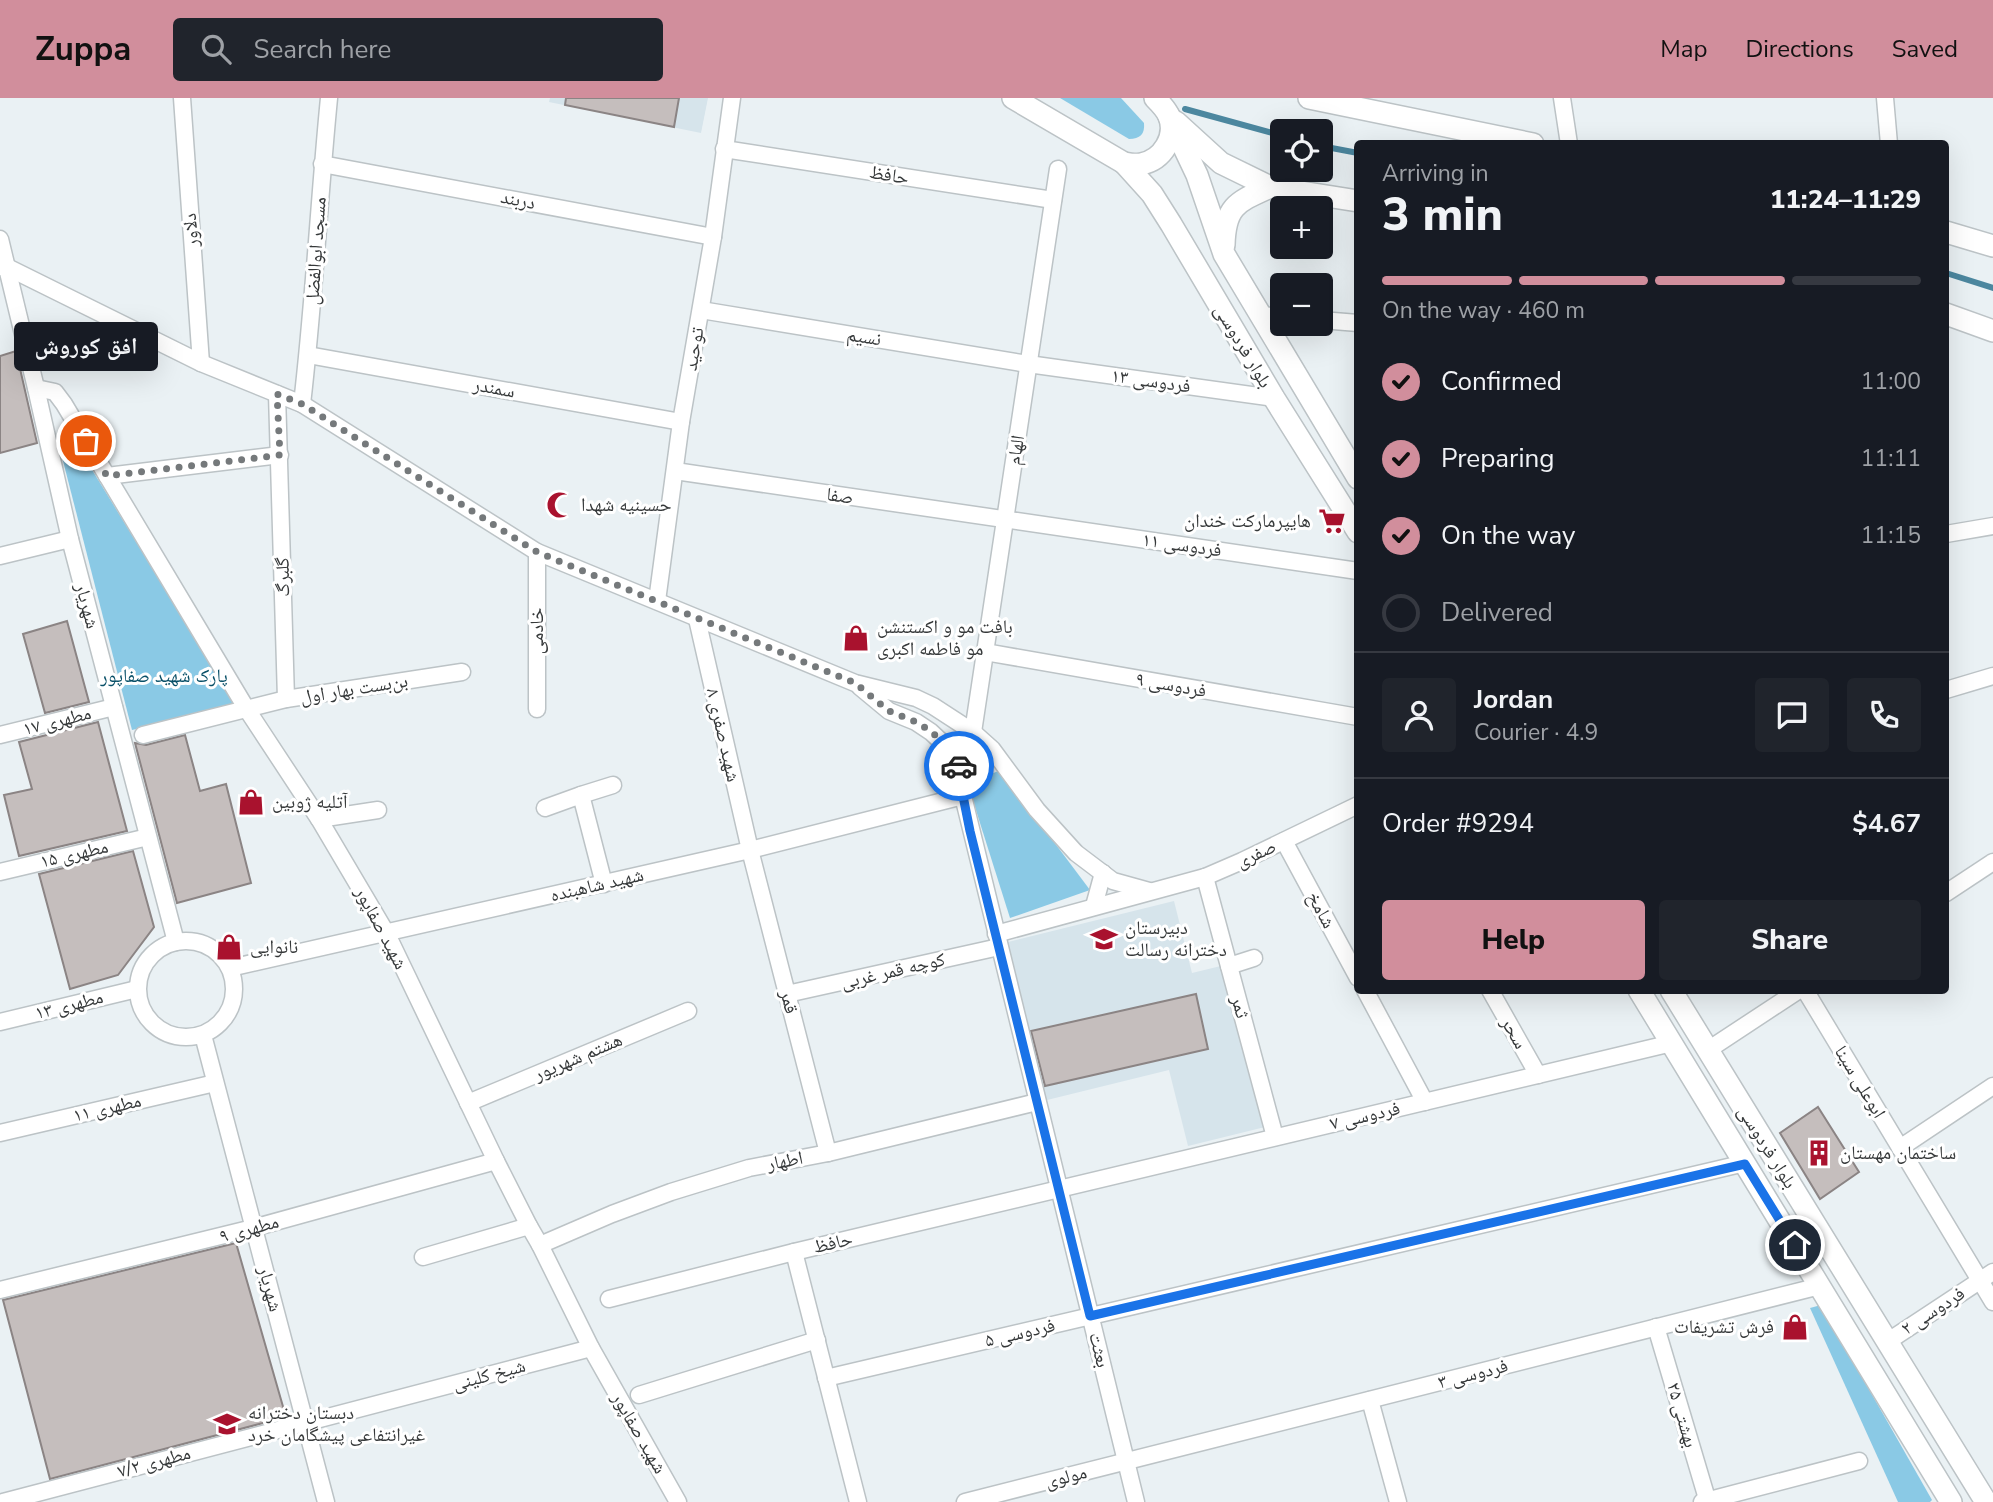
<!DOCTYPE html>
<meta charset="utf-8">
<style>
:root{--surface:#171b24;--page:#20242c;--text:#f1f3f6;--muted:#9ea1a6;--line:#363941;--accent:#d18e9c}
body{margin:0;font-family:"Nunito Sans","Noto Naskh Arabic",sans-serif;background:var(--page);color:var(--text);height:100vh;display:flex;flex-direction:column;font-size:26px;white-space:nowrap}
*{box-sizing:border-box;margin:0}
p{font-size:23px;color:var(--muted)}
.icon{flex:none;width:38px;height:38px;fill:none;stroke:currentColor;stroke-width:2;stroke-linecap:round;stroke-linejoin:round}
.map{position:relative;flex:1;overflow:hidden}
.panel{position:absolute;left:1354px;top:42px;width:595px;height:854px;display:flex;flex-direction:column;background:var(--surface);border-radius:7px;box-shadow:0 7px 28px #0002}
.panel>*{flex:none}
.fabs{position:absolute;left:1270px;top:21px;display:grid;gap:14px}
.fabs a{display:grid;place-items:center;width:63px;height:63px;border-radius:7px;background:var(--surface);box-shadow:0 7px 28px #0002;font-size:35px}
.pin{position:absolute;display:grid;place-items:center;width:60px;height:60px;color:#fff;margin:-30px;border:4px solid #fff;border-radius:50%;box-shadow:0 2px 7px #0007}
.courier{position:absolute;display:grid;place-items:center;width:70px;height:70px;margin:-35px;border:5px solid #1a73e8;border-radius:50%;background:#fff;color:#222;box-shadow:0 2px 9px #0007}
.bubble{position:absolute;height:49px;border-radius:7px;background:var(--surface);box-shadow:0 7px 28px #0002;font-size:23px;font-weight:800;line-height:49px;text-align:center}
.summary em{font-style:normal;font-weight:800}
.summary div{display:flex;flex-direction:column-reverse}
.summary{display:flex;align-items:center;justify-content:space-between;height:119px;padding:0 28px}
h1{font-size:46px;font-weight:800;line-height:52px}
.bar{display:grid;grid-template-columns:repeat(4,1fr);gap:10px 7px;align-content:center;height:84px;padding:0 28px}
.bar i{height:9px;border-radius:5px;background:var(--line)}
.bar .current{background:var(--accent)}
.bar p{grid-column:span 4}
.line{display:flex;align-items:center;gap:18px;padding:0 28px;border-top:2px solid var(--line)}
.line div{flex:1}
.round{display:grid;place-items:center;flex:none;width:74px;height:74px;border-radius:7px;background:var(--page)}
ol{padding:0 28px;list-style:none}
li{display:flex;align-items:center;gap:21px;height:77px}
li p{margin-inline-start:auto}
li .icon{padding:7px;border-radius:50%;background:var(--accent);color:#111;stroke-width:4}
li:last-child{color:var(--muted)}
li i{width:38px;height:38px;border:4px solid var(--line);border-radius:50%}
.cta{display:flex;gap:14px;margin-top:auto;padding:14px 28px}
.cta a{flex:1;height:80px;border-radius:7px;background:var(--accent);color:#111;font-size:28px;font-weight:800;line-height:80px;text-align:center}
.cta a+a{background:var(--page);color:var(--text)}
header{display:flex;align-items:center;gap:42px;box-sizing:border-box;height:98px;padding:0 35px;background:var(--accent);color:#111}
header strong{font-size:33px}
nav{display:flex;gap:38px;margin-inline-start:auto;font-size:24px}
.search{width:490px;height:63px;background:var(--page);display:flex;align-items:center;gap:18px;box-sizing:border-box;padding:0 24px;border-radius:7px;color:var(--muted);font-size:26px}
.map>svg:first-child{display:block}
.built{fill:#d6e4eb}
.green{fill:#8ac9e5}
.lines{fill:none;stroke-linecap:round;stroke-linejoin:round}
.stream{stroke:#4c879f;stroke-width:6}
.building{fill:#c5bebd;stroke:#8b8484;stroke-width:2}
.street-casing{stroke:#bcc3c6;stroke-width:19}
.secondary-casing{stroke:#bcc3c6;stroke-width:24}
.street{stroke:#fff;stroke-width:16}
.secondary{stroke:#fff;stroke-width:21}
.done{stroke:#75797b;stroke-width:7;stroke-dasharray:0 12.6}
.route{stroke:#1a73e8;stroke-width:9}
.labels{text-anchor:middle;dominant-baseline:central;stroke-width:6;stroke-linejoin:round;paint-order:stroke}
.street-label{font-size:19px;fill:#36393a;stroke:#fff}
.poi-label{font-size:19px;fill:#36393a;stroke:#fff;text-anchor:start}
.park-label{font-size:19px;fill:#095068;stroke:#fff}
</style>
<header>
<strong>Zuppa</strong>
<div class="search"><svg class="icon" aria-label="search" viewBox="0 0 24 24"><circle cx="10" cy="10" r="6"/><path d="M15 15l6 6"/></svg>Search here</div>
<nav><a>Map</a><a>Directions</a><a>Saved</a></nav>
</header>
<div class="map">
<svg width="1993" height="1404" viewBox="0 0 1993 1404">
<rect width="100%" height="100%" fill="#eaf1f4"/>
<g class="built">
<polygon points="550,0 708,0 701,35 549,4"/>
<polygon points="1174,803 1192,875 1225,867 1265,1029 1188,1048 1169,972 1043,1003 1004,845"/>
</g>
<g class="green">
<path d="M1060 0H1121L1144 25C1145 36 1140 41 1129 41Z"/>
<polygon points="72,355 83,357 236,607 132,632 62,359"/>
<polygon points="1000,672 1090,792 1010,820 968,687"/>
<polygon points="1821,1207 1932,1402 1930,1404 1898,1404 1810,1210"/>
</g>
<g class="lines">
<g class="stream">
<polyline points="1185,11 1283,38"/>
<polyline points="1321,48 1358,55"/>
<polyline points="1946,175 1993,190"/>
</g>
</g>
<g class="building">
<polygon points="566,0 679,0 674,29 565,7"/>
<polygon points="16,253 37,345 0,355 0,258"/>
<polygon points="67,523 89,604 45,615 23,536"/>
<polygon points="98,624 127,733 19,758 4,697 32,691 19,644"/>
<polygon points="185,637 200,693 226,686 251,785 177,805 135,645 146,647"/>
<polygon points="133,753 154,829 118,877 70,891 39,776"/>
<polygon points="1196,896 1208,951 1045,988 1031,933"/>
<polygon points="1818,1009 1859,1074 1820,1101 1780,1035"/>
<polygon points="236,1145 286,1319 50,1381 3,1202"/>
</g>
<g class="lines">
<g class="street-casing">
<g id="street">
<polyline points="182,0 201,265"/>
<polyline points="1562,0 1569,46"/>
<polyline points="1885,0 1889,46"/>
<polyline points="724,51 1053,102"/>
<polyline points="322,66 713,139"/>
<polyline points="1058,71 973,634 963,674 963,698 1136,1404"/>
<polyline points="0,141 36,290 70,441 176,844"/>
<polyline points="0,169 7,169 201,265 302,306 537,454 855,585 916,600 933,608 973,634 992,651 1037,712 1076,755 1113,783 1149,793"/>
<polyline points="701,212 1028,266 1274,300"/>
<polyline points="1260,217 1283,219"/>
<polyline points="1321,222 1358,225"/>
<polyline points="308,257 681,324"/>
<polyline points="36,290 55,294 64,306 246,610 319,721 387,836 496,1063 529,1128 540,1147 591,1250 678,1404"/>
<polyline points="277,296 286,601"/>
<path d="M302 306C314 204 319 102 329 0"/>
<polyline points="675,373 1358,473"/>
<polyline points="107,378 280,357"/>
<polyline points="1946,436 1993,428"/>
<polyline points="537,454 537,611"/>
<polyline points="0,458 70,441"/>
<polyline points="657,503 681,324 713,139 732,0"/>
<polyline points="697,521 750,752 828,1055"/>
<polyline points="985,554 1358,619"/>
<polyline points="860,589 889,613 916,624 931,634 947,649 963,674"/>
<polyline points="1946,592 1993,578"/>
<polyline points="0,637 114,609"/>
<polyline points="143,637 286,601 462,574"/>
<polyline points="581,697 613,687"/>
<polyline points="545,710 581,697 604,786"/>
<polyline points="319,721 378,712"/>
<polyline points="1284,743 1358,880"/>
<polyline points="0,774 148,739"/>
<polyline points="1205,779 1275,1039"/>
<polyline points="1946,795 1993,764"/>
<polyline points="1094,808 1103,775"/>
<polyline points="996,836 1205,779 1242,763 1358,707"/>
<circle cx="186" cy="891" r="48"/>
<polyline points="1229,868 1254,860"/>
<polyline points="230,870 750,752 963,698"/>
<polyline points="1365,892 1425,1004"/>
<polyline points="1490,892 1538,977"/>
<polyline points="1805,892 1993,1204"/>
<polyline points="787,896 999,849"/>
<polyline points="0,924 137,891"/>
<polyline points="203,937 326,1404"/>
<polyline points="1708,952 1799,892"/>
<polyline points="468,1005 688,913"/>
<polyline points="0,1035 215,985"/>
<polyline points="1900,1050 1993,988"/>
<polyline points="540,1147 612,1116 671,1094 749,1070 828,1055 1037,1004"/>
<polyline points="794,1154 858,1404"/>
<polyline points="423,1159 529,1128"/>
<polyline points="0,1192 253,1130 496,1063"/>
<polyline points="609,1201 794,1154 1672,945"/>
<polyline points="1656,1229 1708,1404"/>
<polyline points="1887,1244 1993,1174"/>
<polyline points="826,1280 1745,1065"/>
<polyline points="639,1297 817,1242"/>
<polyline points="1370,1302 1398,1404"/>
<polyline points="3,1404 591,1250"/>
<polyline points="965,1404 1820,1188"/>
<polyline points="1702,1404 1859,1363"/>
</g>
</g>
<g class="secondary-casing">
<g id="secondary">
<path d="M1013 0 1124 65C1130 66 1136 67 1141 66 1163 62 1177 38 1169 18 1166 11 1160 5 1155 0"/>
<polyline points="1309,0 1533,46"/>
<polyline points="1169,18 1197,77 1224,156 1358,380"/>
<polyline points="1176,24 1221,65 1270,89 1358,103"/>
<polyline points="1124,65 1152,96 1171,126 1274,300 1358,434"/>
<polyline points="1946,134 1993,148"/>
<path d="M1224 147C1225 108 1237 104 1270 89"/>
<polyline points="1946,216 1993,233"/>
<polyline points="1639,892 1951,1404"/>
<polyline points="1671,892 1986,1404"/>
</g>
</g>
<use href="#street" class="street"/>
<use href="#secondary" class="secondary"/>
</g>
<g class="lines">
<polyline class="done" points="86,343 107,378 280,357 277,296 302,306 537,454 855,585 889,613 916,624 932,634 947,649 959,668"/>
<polyline class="route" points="959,668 963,674 963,698 970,733 1090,1218 1745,1066 1795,1147"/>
</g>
<defs>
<g id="mosque-bare" transform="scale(2.1)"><path d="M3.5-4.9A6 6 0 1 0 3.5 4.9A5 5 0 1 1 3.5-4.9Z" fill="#a9122e" stroke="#fff" stroke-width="2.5" paint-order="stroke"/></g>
<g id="supermarket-bare" transform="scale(2.1)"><path d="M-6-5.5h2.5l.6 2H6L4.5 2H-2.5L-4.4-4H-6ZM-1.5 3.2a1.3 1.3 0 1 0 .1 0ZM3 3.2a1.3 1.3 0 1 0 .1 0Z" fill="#a9122e" stroke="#fff" stroke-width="2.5" paint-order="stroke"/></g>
<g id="shop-bare" transform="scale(2.1)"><path d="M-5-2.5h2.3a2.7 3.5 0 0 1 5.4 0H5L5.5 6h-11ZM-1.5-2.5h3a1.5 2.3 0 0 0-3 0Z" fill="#a9122e" stroke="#fff" stroke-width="2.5" paint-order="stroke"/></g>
<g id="school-bare" transform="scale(2.1)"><path d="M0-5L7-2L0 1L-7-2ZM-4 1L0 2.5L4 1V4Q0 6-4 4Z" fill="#a9122e" stroke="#fff" stroke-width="2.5" paint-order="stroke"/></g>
<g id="building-bare" transform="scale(2.1)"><path d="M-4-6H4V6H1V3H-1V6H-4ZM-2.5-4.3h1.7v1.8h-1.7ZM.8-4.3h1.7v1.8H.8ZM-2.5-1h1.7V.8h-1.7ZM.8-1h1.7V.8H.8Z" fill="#a9122e" stroke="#fff" stroke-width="2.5" paint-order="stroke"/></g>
</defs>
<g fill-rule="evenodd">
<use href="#mosque-bare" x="560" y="407"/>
<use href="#supermarket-bare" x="1332" y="423"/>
<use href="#shop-bare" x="856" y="540"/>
<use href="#shop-bare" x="251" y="704"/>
<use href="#school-bare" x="1104" y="841"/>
<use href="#shop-bare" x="229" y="849"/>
<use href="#building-bare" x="1819" y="1055"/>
<use href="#shop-bare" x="1795" y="1229"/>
<use href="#school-bare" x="227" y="1326"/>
</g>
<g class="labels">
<g class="street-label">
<text transform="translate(889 77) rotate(9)">حافظ</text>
<text transform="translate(518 102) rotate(11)">دربند</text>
<text transform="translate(191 132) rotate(-94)">دلاور</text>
<text transform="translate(316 153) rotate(-86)">مسجد ابوالفضل</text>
<text transform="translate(864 239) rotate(9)">نسیم</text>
<text transform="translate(1243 248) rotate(59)">بلوار فردوسی</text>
<text transform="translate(694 251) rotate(-80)">توحید</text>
<text transform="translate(1151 283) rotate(8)">فردوسی ۱۳</text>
<text transform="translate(494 290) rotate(10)">سمندر</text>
<text transform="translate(1016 352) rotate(-81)">الهام</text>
<text transform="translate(840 398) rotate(8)">صفا</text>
<text transform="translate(1182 447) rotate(8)">فردوسی ۱۱</text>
<text transform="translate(283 479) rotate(-91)">گلبرگ</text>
<text transform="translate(87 508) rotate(75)">شهریار</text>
<text transform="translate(537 533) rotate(-90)">خادمی</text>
<text transform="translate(1171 587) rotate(10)">فردوسی ۹</text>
<text transform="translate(354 591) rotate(-9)">بن‌بست بهار اول</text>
<text transform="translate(57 623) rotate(-14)">مطهری ۱۷</text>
<text transform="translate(723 637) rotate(77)">شهید صفری ۸</text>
<text transform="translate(74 756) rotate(-13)">مطهری ۱۵</text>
<text transform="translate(1256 756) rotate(-25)">صفری</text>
<text transform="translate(597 787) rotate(-13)">شهید شاهبنده</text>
<text transform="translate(1321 812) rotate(62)">شامخ</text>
<text transform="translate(381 830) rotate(62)">شهید صفاپور</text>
<text transform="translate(893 873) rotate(-13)">کوچه قمر غربی</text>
<text transform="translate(789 904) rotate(76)">قمر</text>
<text transform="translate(69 907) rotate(-14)">مطهری ۱۳</text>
<text transform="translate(1240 909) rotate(75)">ثمر</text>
<text transform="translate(1514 935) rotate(60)">سحر</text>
<text transform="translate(578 959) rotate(-23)">هشتم شهریور</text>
<text transform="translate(1860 984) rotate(59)">ابوعلی سینا</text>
<text transform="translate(107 1010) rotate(-13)">مطهری ۱۱</text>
<text transform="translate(1365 1018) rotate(-13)">فردوسی ۷</text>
<text transform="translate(1767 1049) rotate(58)">بلوار فردوسی</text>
<text transform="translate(785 1063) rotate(-11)">اطهار</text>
<text transform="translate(249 1131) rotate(-15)">مطهری ۹</text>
<text transform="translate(833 1145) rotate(-13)">حافظ</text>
<text transform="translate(270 1191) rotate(75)">شهریار</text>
<text transform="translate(1933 1213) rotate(-33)">فردوسی ۲</text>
<text transform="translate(1020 1235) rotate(-13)">فردوسی ۵</text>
<text transform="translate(1099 1252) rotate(76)">بعثت</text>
<text transform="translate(1473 1276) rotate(-14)">فردوسی ۳</text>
<text transform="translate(489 1277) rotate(-15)">شیخ کلینی</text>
<text transform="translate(1682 1317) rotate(74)">بهشتی ۲۵</text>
<text transform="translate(639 1335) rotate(60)">شهید صفاپور</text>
<text transform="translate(154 1364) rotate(-15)">مطهری ۷/۲</text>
<text transform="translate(1066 1379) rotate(-14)">مولوی</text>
</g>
<g class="poi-label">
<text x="581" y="407">حسینیه شهدا</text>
<text x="1311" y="423" text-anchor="end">هایپرمارکت خندان</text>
<text x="877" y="529">بافت مو و اکستنشن<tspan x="877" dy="22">مو فاطمه اکبری</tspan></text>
<text x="272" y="704">آتلیه ژوبین</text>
<text x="1125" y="830">دبیرستان<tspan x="1125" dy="22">دخترانه رسالت</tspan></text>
<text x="250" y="849">نانوایی</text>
<text x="1840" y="1055">ساختمان مهستان</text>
<text x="1774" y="1229" text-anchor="end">فرش تشریفات</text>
<text x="248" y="1315">دبستان دخترانه<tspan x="248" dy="22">غیرانتفاعی پیشگامان خرد</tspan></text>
</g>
<g class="park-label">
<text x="164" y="578">پارک شهید صفاپور</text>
</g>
</g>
</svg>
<div class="fabs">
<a><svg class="icon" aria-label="locate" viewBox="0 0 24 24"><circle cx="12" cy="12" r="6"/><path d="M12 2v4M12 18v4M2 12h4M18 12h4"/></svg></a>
<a>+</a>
<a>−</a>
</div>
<div class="pin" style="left:86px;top:343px;background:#ea580c"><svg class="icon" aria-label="bag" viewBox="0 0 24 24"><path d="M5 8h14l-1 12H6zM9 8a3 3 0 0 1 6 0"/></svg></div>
<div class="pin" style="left:1795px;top:1147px;background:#1f2937"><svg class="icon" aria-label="home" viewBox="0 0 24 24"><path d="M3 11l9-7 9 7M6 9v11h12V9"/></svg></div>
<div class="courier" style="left:959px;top:668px"><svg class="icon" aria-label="car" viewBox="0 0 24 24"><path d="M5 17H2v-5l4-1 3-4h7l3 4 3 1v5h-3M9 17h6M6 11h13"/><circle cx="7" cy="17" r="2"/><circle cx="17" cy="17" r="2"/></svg></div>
<div class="bubble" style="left:14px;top:224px;width:144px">افق کوروش</div>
<section class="panel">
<div class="summary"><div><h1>3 min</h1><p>Arriving in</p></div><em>11:24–11:29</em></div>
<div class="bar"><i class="current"></i><i class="current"></i><i class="current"></i><i></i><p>On the way · 460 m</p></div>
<ol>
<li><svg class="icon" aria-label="check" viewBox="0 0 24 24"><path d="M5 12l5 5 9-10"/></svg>Confirmed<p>11:00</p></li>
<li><svg class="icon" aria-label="check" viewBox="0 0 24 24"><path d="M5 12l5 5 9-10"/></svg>Preparing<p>11:11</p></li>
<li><svg class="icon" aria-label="check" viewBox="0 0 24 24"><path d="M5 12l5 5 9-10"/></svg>On the way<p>11:15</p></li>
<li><i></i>Delivered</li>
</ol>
<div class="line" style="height:126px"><a class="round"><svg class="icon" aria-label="person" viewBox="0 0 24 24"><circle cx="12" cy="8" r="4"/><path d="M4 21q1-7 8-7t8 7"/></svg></a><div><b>Jordan</b><p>Courier · 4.9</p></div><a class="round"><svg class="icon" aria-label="chat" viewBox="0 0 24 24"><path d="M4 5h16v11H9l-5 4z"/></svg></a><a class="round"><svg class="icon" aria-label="phone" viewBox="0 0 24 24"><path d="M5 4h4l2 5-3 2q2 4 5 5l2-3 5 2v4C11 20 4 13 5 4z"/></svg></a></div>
<div class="line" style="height:91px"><div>Order #9294</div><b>$4.67</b></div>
<div class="cta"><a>Help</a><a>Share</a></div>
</section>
</div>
